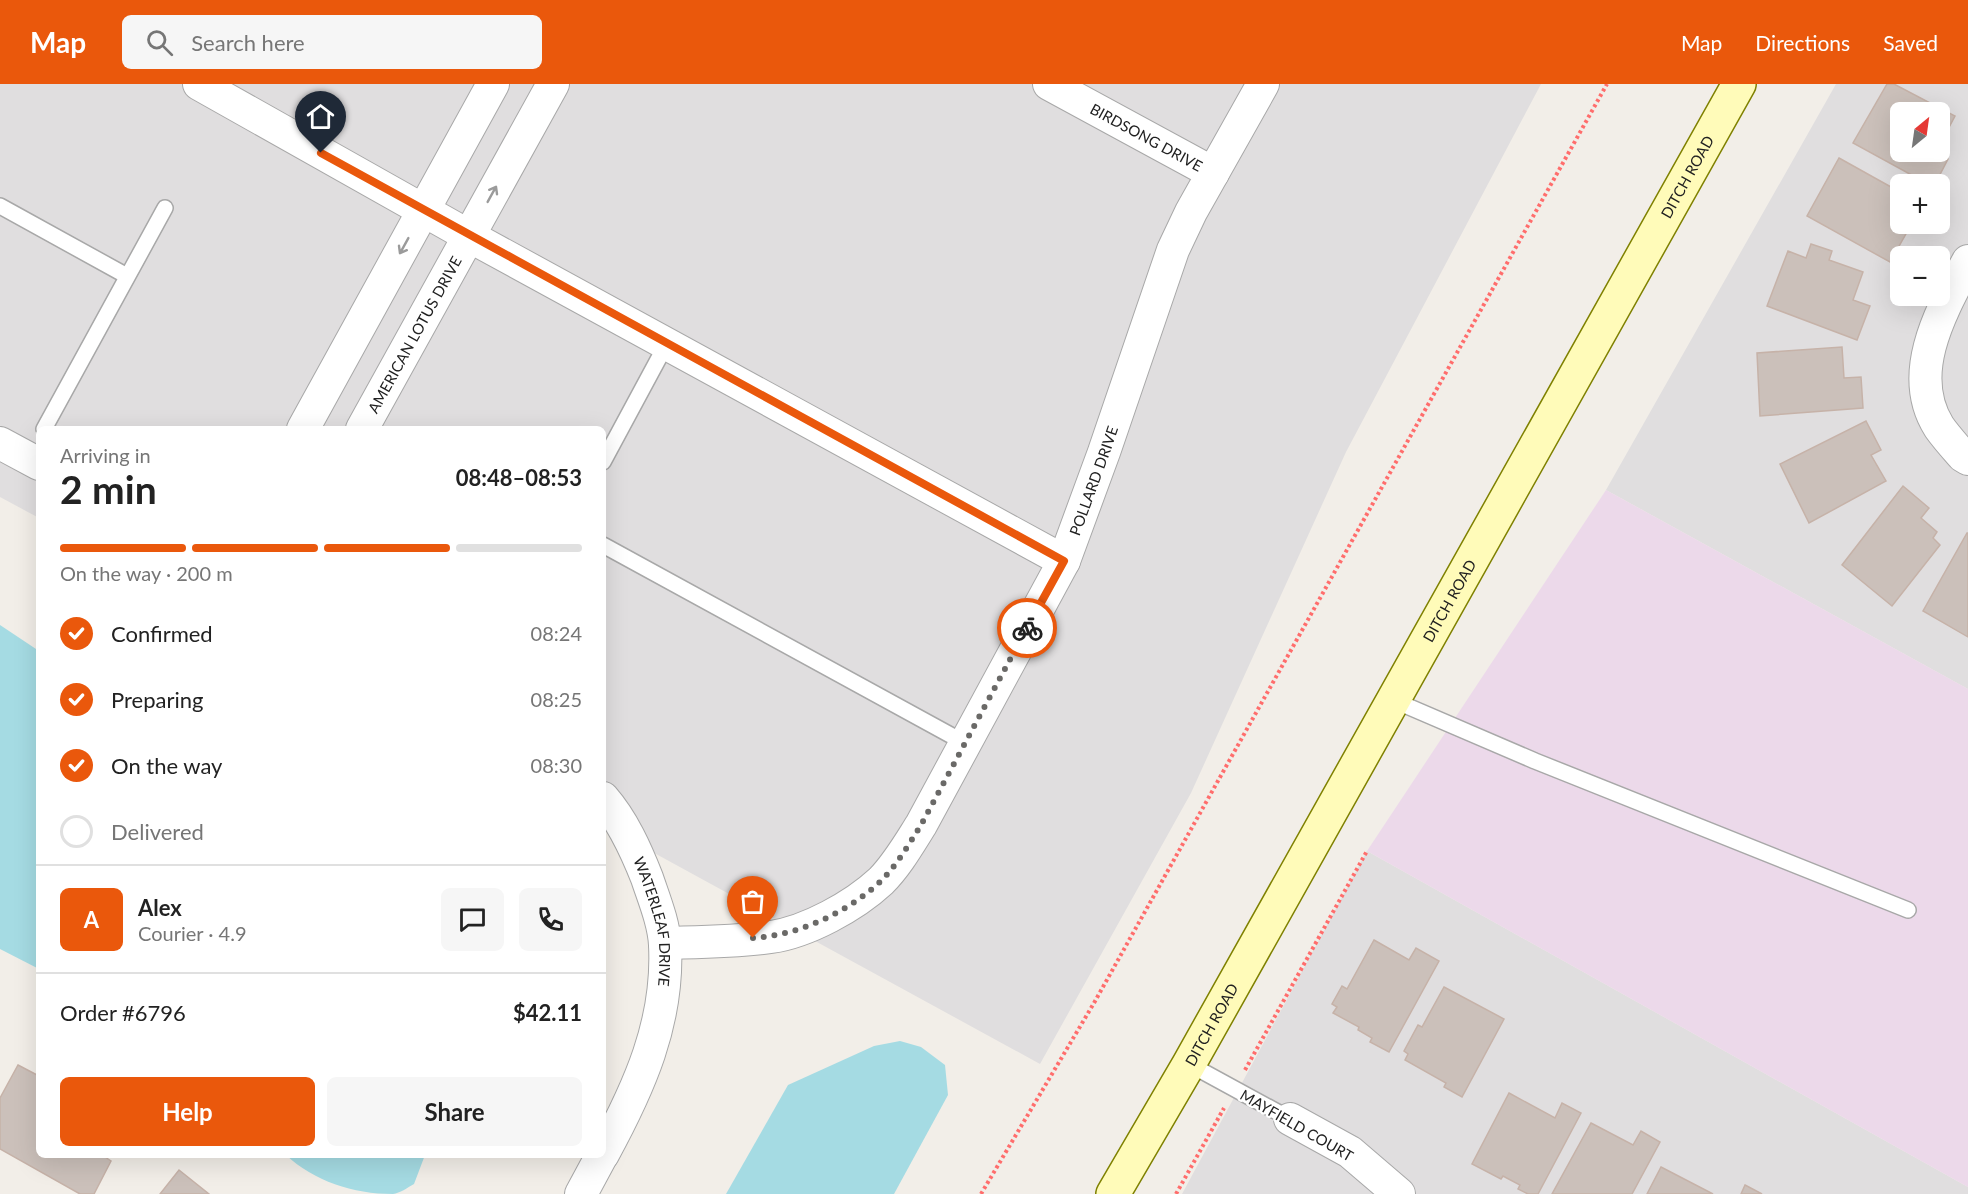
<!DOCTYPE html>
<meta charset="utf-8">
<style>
:root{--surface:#fff;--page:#f6f6f6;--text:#222;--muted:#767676;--line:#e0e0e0;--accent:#ea580c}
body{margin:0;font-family:Lato,sans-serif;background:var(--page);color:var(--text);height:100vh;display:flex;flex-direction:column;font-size:22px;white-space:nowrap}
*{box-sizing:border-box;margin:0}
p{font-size:20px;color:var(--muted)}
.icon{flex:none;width:33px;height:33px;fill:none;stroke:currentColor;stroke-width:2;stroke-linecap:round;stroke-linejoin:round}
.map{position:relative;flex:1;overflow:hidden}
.panel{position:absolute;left:36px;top:342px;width:570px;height:732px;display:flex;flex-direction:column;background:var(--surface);border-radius:9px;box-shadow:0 6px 24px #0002}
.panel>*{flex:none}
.needle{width:39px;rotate:29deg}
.buttons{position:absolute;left:1890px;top:18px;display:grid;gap:12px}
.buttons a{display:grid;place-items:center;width:60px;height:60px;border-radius:9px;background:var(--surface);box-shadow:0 6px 24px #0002;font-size:30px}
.pin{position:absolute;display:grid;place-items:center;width:51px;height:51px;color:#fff;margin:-62px -26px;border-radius:50% 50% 50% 0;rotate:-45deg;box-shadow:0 0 6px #0007}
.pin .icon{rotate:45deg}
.courier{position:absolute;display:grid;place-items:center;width:60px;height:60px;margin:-30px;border:4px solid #ea580c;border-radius:50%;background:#fff;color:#222;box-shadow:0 2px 8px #0007}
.headline em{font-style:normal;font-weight:700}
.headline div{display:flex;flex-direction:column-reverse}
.headline{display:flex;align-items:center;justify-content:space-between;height:102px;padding:0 24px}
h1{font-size:39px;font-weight:700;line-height:45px}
.bar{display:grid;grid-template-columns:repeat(4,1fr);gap:9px 6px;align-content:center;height:72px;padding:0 24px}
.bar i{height:8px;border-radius:4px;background:var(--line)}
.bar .on{background:var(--accent)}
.bar p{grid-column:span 4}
.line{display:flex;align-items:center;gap:15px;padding:0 24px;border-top:2px solid var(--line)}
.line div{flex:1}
.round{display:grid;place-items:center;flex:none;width:63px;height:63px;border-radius:9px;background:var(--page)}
ol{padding:0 24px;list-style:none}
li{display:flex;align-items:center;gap:18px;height:66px}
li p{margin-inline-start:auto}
li .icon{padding:6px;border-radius:50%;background:var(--accent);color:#fff;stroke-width:4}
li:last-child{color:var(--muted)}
li i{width:33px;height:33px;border:3px solid var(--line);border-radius:50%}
.button{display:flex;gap:12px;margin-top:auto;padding:12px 24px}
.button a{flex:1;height:69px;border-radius:9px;background:var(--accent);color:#fff;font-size:24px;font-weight:700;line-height:69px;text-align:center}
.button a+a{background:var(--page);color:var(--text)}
header{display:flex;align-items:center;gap:36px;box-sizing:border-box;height:84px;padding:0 30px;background:var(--accent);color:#fff}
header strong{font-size:28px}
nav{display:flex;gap:33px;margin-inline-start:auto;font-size:21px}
.search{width:420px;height:54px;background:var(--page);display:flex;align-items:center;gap:15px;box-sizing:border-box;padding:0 21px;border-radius:9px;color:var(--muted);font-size:22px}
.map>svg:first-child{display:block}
.residential{fill:#e0dedf;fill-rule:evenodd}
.industrial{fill:#ecd9ea}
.water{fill:#a5dbe3}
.building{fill:#cbc0ba;stroke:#c6b2a8;stroke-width:1.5}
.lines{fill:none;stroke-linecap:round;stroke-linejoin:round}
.lane-casing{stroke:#a8a8a8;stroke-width:18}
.street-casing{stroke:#a8a8a8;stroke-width:34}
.secondary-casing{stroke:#7f8100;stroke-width:36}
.path{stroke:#ff6d6c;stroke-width:4;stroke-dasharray:3 3;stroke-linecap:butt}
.lane{stroke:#fff;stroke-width:15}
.street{stroke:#fff;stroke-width:32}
.secondary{stroke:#fffbb9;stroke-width:33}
.oneway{stroke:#9b9b9b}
.done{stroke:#6a6967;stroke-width:6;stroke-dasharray:0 10.8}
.route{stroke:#ea580c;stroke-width:8}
.labels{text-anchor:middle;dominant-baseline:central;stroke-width:4.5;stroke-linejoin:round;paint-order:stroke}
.street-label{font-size:15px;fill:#212121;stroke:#fff}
</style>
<header>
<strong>Map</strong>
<div class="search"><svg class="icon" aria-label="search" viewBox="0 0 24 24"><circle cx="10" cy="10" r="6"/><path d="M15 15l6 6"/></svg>Search here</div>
<nav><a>Map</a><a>Directions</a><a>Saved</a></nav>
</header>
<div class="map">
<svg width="1968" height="1110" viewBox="0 0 1968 1110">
<rect width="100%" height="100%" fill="#f2eee8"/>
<g class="residential">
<polygon points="0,0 1541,0 1346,368 1191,709 1040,980 603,741 603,345 39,345 39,434 0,413"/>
<path d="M1836 0H1968V605L1606 406ZM1900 28H1940V68H1900ZM1900 100H1940V140H1900ZM1900 172H1940V212H1900Z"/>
<polygon points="1367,767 1968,1103 1968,1110 1182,1110"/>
</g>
<polygon class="industrial" points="1606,406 1968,605 1968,1103 1367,767"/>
<g class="water">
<polygon points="0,541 39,567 39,885 0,865"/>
<polygon points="900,957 921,963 945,981 948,1011 894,1110 726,1110 788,1001 874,962"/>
<path d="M286 1071H425L414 1100C407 1104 400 1109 393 1110 353 1110 314 1097 286 1071Z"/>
</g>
<g class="building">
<polygon points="1887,0 1894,0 1955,32 1946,49 1943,47 1940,53 1940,28 1900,28 1900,68 1935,68 1948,75 1935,100 1928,100 1853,59"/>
<polygon points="1839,74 1900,108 1900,139 1898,143 1907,148 1890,178 1807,132"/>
<polygon points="1811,160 1832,167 1829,176 1863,188 1853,216 1870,222 1857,256 1767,222 1788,167 1806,174"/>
<polygon points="1842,263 1844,294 1861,293 1863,324 1760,332 1757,269"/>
<polygon points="1866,337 1881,366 1871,371 1886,397 1809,439 1780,380"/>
<polygon points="1903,402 1929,424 1921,434 1937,448 1933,454 1940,461 1892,522 1842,481"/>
<polygon points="1967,449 1968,449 1968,553 1923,527"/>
<polygon points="1374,856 1409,876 1416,864 1439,877 1389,968 1370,958 1372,954 1358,946 1359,943 1333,929 1337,923 1332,920 1342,902 1347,905"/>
<polygon points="1444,903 1504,935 1462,1013 1444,1003 1446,999 1405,976 1408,970 1404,967 1418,941 1422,943"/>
<polygon points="18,981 39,992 39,1071 102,1071 111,1077 94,1110 80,1110 0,1065 0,1014"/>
<polygon points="1509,1009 1555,1034 1562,1019 1581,1029 1538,1110 1528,1110 1518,1105 1520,1101 1503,1092 1501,1095 1472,1080"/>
<polygon points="1591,1039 1633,1061 1641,1047 1660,1058 1632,1110 1552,1110"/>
<polygon points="1661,1083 1713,1110 1647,1110"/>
<polygon points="179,1086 209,1110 160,1110"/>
<polygon points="1745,1101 1762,1110 1741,1110"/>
</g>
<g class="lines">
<g class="lane-casing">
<g id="lane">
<polyline points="0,122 127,192"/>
<polyline points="44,345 165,124"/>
<polyline points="603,378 667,259"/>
<polyline points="603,461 965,659"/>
<polyline points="1393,616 1535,677 1908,826"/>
<polyline points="1189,980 1290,1035"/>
</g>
</g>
<g class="street-casing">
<g id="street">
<polyline points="199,0 469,152 1064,477"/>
<path id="s1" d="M1049 0 1213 89"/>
<path d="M1968 177C1942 226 1905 289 1939 343 1946 353 1955 363 1963 372L1968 375"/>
<polyline points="303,345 493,0"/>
<path id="s2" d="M362 345 553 0"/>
<polyline points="0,359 39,380"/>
<path id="s3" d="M603 714C623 737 636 766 647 794 654 815 664 839 665 861 669 938 639 1004 603 1070"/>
<path id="s4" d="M665 859C700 858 736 858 771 853 807 848 854 822 881 797 897 781 909 760 921 741L1064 477 1104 368 1173 166 1191 128 1263 0"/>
<polyline points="1290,1035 1350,1068 1399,1110"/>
<polyline points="581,1110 602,1071"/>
</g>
</g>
<g class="secondary-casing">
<g id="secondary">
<path id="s5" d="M1113 1110 1189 980 1739 0"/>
</g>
</g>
<g class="path">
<polyline points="1245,986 1367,767"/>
<polyline points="981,1110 1094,919 1607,0"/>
<polyline points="1176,1110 1224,1024"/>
</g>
<use href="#lane" class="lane"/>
<use href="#street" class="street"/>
<use href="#secondary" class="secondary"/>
</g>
<defs><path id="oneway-shaft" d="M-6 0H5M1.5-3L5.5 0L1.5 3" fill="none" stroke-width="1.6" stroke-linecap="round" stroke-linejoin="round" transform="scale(1.5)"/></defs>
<g class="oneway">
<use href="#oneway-shaft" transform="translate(492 110) rotate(-61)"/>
<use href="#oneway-shaft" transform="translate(404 162) rotate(119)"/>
</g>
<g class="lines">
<path class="done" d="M753 854C799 851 847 829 881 797 897 781 909 760 921 741L1027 544"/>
<polyline class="route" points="321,69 1064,477 1027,544"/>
</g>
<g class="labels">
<g class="street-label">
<text stroke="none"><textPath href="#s1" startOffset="111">BIRDSONG DRIVE</textPath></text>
<text stroke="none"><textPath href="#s5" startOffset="1168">DITCH ROAD</textPath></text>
<text stroke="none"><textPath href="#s2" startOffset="108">AMERICAN LOTUS DRIVE</textPath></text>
<text stroke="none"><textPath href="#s4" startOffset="686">POLLARD DRIVE</textPath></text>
<text stroke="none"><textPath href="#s5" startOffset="682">DITCH ROAD</textPath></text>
<text stroke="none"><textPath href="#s3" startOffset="136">WATERLEAF DRIVE</textPath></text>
<text stroke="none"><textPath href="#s5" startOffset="196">DITCH ROAD</textPath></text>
<text transform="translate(1297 1041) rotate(30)">MAYFIELD COURT</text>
</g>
</g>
</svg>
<div class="buttons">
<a><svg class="needle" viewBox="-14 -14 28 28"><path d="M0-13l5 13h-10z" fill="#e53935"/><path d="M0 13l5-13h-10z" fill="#767676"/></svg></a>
<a>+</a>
<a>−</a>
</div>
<div class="pin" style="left:753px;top:854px;background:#ea580c"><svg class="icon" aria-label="bag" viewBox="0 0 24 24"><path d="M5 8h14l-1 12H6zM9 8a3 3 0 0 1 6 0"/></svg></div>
<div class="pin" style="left:321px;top:69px;background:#1f2937"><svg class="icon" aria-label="home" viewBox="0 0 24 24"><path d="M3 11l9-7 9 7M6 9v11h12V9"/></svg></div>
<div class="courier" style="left:1027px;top:544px"><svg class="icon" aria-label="bike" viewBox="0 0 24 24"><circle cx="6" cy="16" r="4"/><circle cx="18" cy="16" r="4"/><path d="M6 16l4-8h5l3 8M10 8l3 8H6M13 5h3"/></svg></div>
<section class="panel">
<div class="headline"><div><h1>2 min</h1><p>Arriving in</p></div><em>08:48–08:53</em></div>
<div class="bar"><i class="on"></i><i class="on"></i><i class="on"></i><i></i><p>On the way · 200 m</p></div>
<ol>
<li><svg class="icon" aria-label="check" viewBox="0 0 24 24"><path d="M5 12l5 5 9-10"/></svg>Confirmed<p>08:24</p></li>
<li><svg class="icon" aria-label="check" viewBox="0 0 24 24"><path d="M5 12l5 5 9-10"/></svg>Preparing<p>08:25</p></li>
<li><svg class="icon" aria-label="check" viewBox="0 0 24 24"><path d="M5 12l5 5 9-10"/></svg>On the way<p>08:30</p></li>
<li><i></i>Delivered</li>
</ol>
<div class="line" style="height:108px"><b class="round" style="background:var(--accent);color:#fff">A</b><div><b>Alex</b><p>Courier · 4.9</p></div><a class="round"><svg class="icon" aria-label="chat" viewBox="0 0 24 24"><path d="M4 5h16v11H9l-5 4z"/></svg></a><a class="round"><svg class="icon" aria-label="phone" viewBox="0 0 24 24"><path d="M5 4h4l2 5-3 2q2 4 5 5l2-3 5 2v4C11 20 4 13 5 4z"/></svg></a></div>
<div class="line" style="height:78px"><div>Order #6796</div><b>$42.11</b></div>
<div class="button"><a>Help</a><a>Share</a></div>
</section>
</div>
